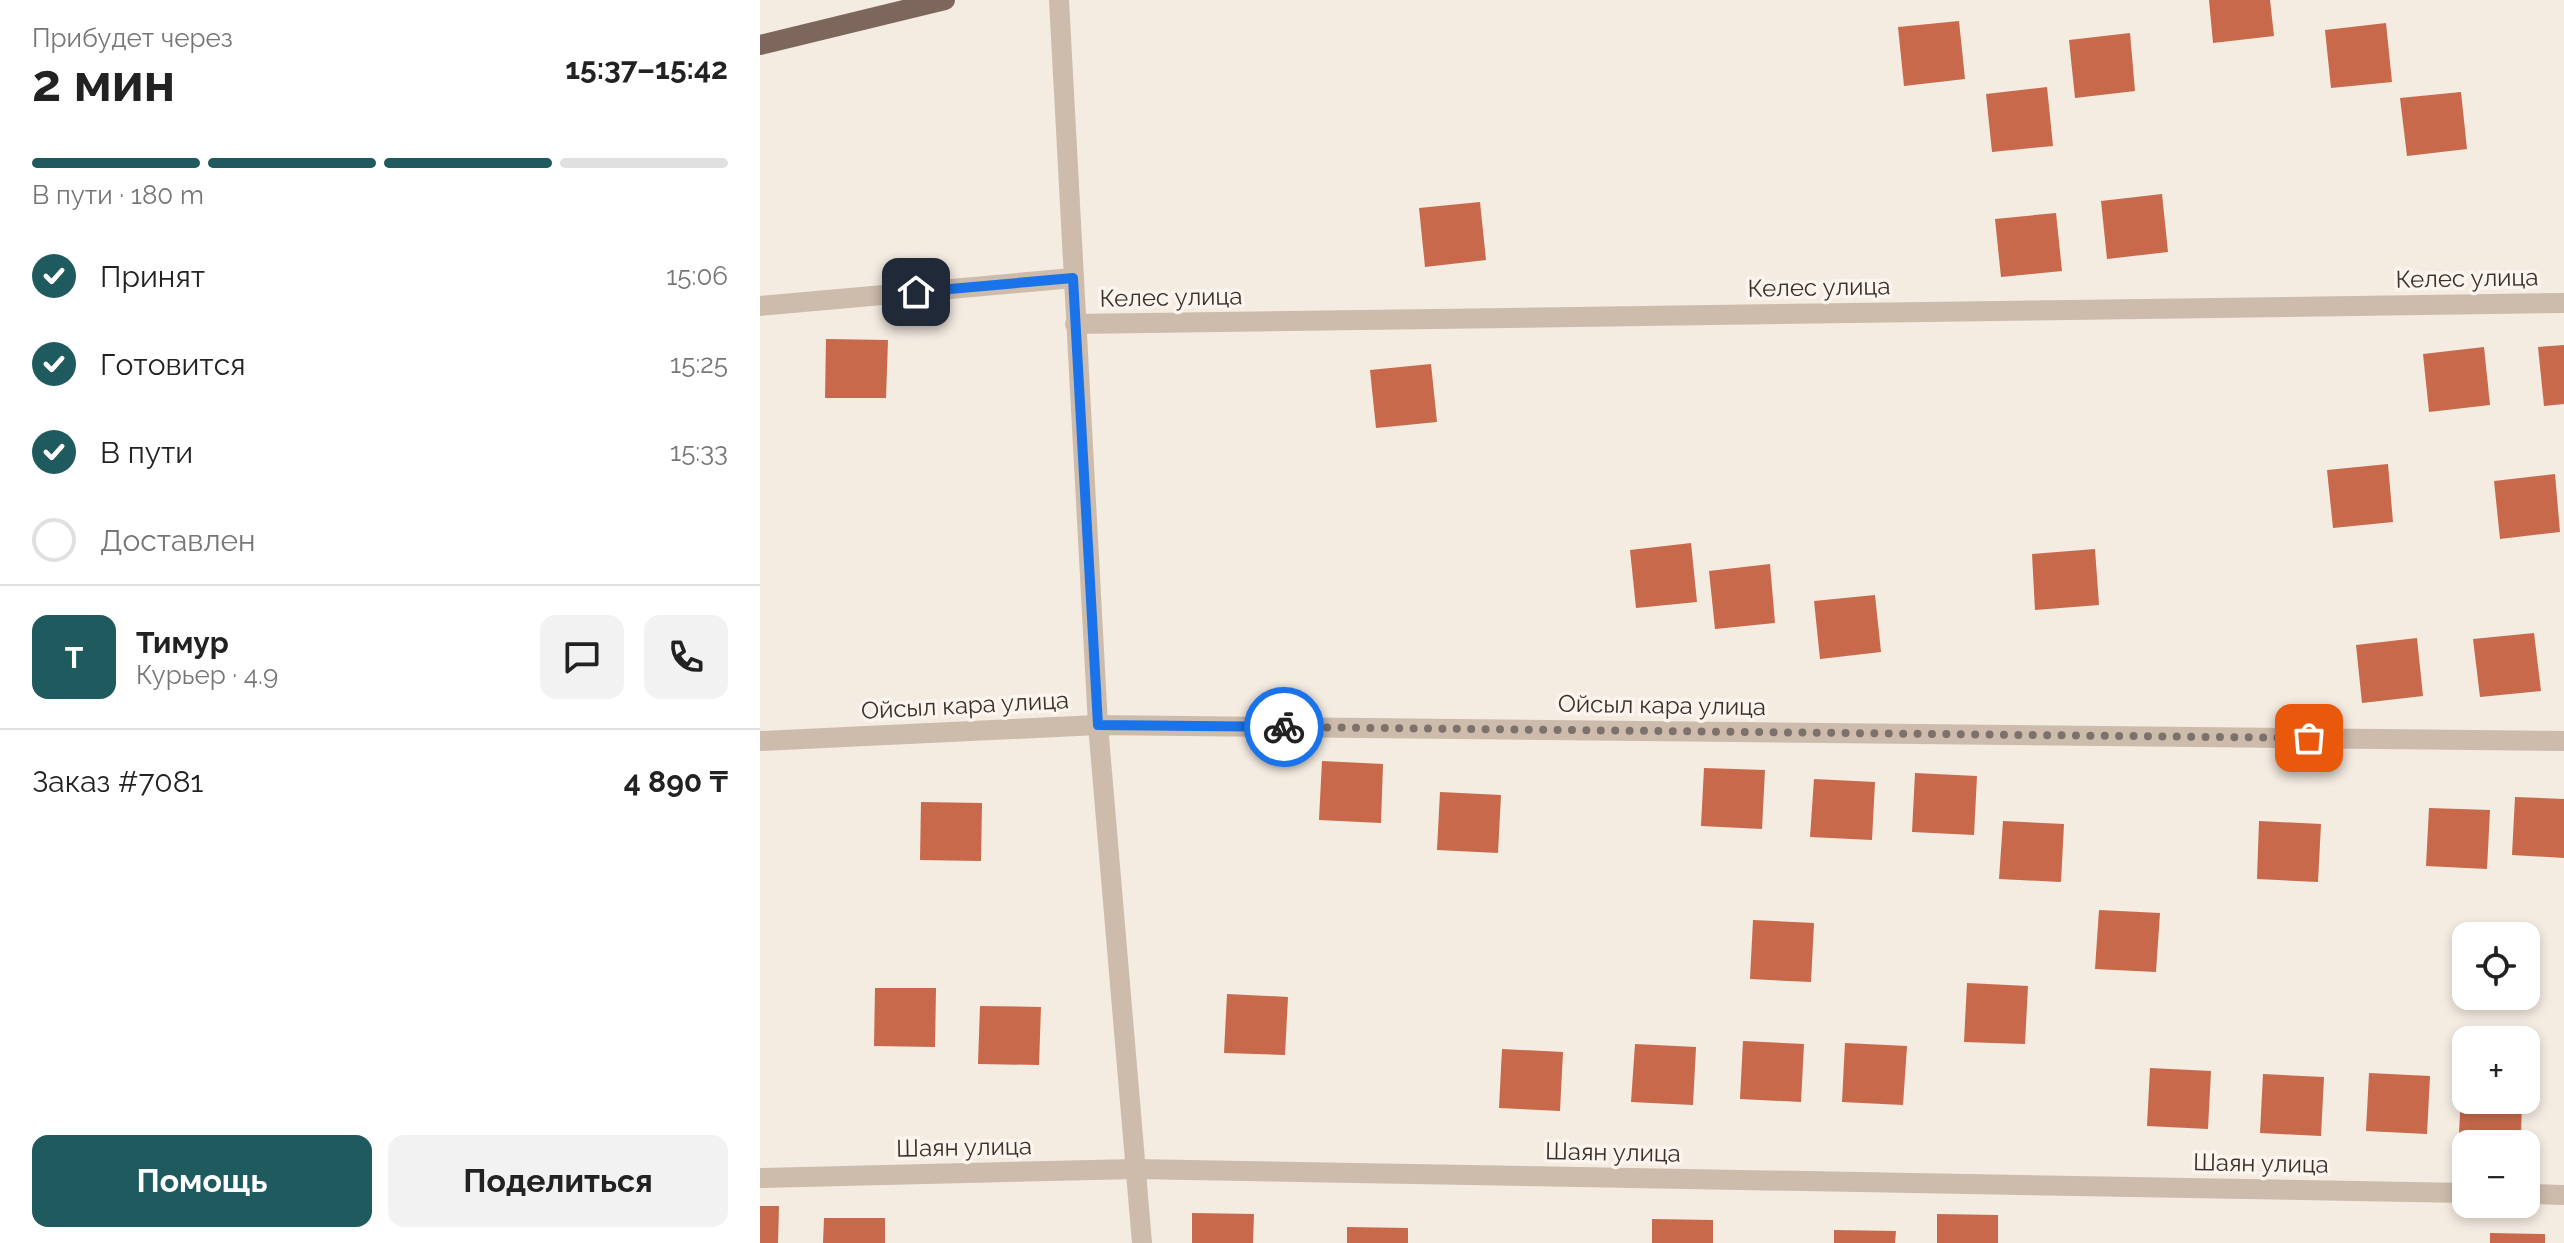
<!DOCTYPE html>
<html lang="ru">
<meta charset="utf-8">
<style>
:root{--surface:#fff;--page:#f2f2f2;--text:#222;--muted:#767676;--line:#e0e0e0;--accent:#1f5a5e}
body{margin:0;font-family:Raleway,sans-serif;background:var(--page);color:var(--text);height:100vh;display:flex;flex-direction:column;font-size:30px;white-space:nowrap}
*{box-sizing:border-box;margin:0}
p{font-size:26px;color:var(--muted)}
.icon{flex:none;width:44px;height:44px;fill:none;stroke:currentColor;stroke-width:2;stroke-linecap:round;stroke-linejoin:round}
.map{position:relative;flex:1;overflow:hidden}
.panel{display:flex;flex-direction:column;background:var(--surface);width:760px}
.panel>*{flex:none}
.controls{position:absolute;left:1692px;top:922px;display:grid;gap:16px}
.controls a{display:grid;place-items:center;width:88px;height:88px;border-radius:16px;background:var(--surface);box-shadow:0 4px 12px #0003;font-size:40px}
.pin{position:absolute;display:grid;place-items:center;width:68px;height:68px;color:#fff;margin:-34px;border-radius:16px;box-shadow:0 4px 12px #0006}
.courier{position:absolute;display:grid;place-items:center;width:80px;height:80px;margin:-40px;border:6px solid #1a73e8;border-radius:50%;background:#fff;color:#222;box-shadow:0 2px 10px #0007}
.summary em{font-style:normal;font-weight:700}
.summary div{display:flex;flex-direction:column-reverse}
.summary{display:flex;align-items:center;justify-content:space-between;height:136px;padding:0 32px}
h1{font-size:52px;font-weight:700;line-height:60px}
.bar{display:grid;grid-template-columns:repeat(4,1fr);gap:12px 8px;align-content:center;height:96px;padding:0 32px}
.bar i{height:10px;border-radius:6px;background:var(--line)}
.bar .on{background:var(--accent)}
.bar p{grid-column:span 4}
.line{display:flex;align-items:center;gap:20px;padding:0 32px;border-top:2px solid var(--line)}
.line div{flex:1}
.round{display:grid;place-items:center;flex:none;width:84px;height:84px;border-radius:16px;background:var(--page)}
ol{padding:0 32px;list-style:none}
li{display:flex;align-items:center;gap:24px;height:88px}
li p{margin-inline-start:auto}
li .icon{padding:8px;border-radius:50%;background:var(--accent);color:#fff;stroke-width:4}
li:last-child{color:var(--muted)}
li i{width:44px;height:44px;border:4px solid var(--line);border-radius:50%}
.button{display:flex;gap:16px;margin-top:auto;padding:16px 32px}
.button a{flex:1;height:92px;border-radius:16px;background:var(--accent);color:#fff;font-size:32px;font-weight:700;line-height:92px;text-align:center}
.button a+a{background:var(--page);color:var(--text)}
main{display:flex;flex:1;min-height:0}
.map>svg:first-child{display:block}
.building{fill:#c8694b}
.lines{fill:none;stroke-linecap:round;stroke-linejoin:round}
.minor{stroke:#cdbbac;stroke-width:20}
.major{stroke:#7d675c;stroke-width:20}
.done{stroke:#7c716b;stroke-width:8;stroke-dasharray:0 14.4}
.route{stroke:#1a73e8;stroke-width:10}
.labels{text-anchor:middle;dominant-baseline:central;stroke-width:7;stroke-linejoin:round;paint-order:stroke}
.street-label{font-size:24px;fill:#3b302b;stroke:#fbf5ee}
</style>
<main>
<section class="panel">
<div class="summary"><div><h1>2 мин</h1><p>Прибудет через</p></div><em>15:37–15:42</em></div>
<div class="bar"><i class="on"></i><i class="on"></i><i class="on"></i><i></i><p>В пути · 180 m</p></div>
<ol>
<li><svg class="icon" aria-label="check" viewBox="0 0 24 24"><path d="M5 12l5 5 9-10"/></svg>Принят<p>15:06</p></li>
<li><svg class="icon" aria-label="check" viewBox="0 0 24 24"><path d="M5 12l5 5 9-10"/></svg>Готовится<p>15:25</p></li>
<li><svg class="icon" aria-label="check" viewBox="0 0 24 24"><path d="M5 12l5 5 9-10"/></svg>В пути<p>15:33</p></li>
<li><i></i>Доставлен</li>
</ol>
<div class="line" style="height:144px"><b class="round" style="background:var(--accent);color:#fff">Т</b><div><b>Тимур</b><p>Курьер · 4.9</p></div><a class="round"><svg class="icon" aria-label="chat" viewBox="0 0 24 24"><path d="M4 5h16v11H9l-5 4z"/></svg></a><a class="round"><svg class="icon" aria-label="phone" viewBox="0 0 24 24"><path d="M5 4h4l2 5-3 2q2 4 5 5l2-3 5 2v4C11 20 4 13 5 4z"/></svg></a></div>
<div class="line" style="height:104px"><div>Заказ #7081</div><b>4 890 ₸</b></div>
<div class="button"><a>Помощь</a><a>Поделиться</a></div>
</section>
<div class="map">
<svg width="1804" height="1243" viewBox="0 0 1804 1243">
<rect width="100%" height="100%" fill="#f4ebe1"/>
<g class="building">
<polygon points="1449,0 1510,0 1514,36 1453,43"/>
<polygon points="1199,21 1205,79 1144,86 1138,27"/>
<polygon points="1626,23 1632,82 1571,88 1565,30"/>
<polygon points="1370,33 1375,91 1315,98 1309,40"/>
<polygon points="1287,87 1293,146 1232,152 1226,94"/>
<polygon points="1701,92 1707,149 1647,156 1640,98"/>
<polygon points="1402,194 1408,252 1347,259 1341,201"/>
<polygon points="720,202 726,260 665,267 659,208"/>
<polygon points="1296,213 1302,271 1241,277 1235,219"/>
<polygon points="66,339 128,340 126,398 65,398"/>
<polygon points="1804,345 1804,404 1784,406 1778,347"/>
<polygon points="1724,347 1730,405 1669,412 1663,354"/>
<polygon points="671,364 677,422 616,428 610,370"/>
<polygon points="1628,464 1633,522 1573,528 1567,470"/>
<polygon points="1795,474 1800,532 1740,539 1734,481"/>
<polygon points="931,543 937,602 876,608 870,550"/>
<polygon points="1335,549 1339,605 1275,610 1272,554"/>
<polygon points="1010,564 1015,623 955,629 949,571"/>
<polygon points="1115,595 1121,652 1060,659 1054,601"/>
<polygon points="1774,633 1781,691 1720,697 1713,639"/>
<polygon points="1657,638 1663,696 1602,703 1596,645"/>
<polygon points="562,761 623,764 621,823 559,820"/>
<polygon points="944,768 1005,770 1002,829 941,826"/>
<polygon points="1155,773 1217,776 1214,835 1152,832"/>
<polygon points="1054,779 1115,782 1112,840 1050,837"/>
<polygon points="680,792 741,795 738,853 677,850"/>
<polygon points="1755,797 1804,799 1804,858 1752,855"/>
<polygon points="161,802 222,803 221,861 160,860"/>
<polygon points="1669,808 1730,810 1727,869 1666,866"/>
<polygon points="1243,821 1304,824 1301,882 1239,879"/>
<polygon points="1499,821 1561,824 1558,882 1497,879"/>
<polygon points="1339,910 1400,913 1396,972 1335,969"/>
<polygon points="993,920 1054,923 1051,982 990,979"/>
<polygon points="1207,983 1268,986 1265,1044 1204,1042"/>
<polygon points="115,988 176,988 175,1047 114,1046"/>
<polygon points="467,994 528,997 525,1055 464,1053"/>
<polygon points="220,1006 281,1007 279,1065 218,1064"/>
<polygon points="983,1041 1044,1044 1041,1102 980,1099"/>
<polygon points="1085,1043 1147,1046 1143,1105 1082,1102"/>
<polygon points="875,1044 936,1047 933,1105 871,1102"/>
<polygon points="742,1049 803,1052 800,1111 739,1108"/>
<polygon points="1390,1068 1451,1071 1448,1129 1387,1126"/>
<polygon points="1609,1073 1670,1076 1667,1134 1606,1131"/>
<polygon points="1503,1074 1564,1077 1561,1136 1500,1133"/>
<polygon points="1702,1075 1706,1075 1706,1100 1762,1100 1761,1136 1699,1133"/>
<polygon points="0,1206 19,1206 18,1243 0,1243"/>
<polygon points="432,1213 494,1214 493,1243 432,1243"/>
<polygon points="1177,1214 1238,1215 1238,1243 1177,1243"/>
<polygon points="64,1218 125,1218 125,1243 63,1243"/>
<polygon points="892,1219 953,1220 953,1243 892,1243"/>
<polygon points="587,1227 648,1228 648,1243 587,1243"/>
<polygon points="1074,1230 1136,1231 1135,1243 1074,1243"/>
<polygon points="1730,1233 1785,1234 1785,1243 1730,1243"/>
</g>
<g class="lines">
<g class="minor">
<polyline points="299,0 338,725 382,1243"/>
<polyline points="0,306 313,278"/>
<polyline points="315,324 1804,303"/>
<polyline points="0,741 338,725 1804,741"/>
<polyline points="0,1178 375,1169 1706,1193"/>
<polyline points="1766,1194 1804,1195"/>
</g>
<polyline class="major" points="0,45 185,0"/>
</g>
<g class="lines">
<polyline class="done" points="524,727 1549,738"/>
<polyline class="route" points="156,292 313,278 338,725 524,727"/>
</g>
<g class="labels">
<g class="street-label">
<text transform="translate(1707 278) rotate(-1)">Келес улица</text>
<text transform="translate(1059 287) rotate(-1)">Келес улица</text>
<text transform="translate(411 297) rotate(-1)">Келес улица</text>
<text transform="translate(205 705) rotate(-3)">Ойсыл кара улица</text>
<text transform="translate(902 705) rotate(1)">Ойсыл кара улица</text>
<text transform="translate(204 1147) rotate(-1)">Шаян улица</text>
<text transform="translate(853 1152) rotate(1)">Шаян улица</text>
<text transform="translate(1501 1163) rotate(1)">Шаян улица</text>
</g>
</g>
</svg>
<div class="controls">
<a><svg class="icon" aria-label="locate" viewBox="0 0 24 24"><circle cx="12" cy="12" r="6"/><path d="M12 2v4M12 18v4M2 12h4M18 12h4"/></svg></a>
<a>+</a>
<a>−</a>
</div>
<div class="pin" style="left:1549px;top:738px;background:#ea580c"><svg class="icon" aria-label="bag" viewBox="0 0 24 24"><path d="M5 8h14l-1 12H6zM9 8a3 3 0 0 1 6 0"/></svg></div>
<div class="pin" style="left:156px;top:292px;background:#1f2937"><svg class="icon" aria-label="home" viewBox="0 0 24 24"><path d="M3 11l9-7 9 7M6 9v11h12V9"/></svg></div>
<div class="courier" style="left:524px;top:727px"><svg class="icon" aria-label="bike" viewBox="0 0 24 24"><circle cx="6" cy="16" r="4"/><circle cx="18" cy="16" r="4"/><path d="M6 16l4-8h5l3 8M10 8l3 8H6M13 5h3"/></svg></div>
</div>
</main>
